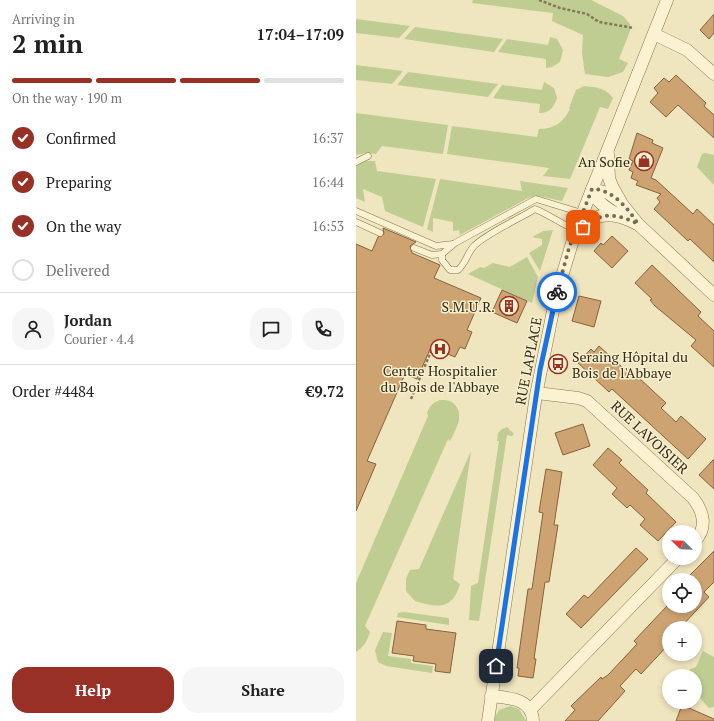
<!DOCTYPE html>
<meta charset="utf-8">
<style>
:root{--surface:#fff;--page:#f6f6f6;--text:#222;--muted:#767676;--line:#e0e0e0;--accent:#983025}
body{margin:0;font-family:"PT Serif",serif;background:var(--page);color:var(--text);height:100vh;display:flex;flex-direction:column;font-size:15px;white-space:nowrap}
*{box-sizing:border-box;margin:0}
p{font-size:13px;color:var(--muted)}
.icon{flex:none;width:22px;height:22px;fill:none;stroke:currentColor;stroke-width:2;stroke-linecap:round;stroke-linejoin:round}
.map{position:relative;flex:1;overflow:hidden}
.side{display:flex;flex-direction:column;background:var(--surface);width:356px}
.side>*{flex:none}
.needle{width:26px;rotate:293deg}
.controls{position:absolute;left:306px;top:525px;display:grid;gap:8px}
.controls a{display:grid;place-items:center;width:40px;height:40px;border-radius:50%;background:var(--surface);box-shadow:0 2px 6px #0003;font-size:20px}
.pin{position:absolute;display:grid;place-items:center;width:34px;height:34px;color:#fff;margin:-17px;border-radius:8px;box-shadow:0 2px 6px #0006}
.courier{position:absolute;display:grid;place-items:center;width:40px;height:40px;margin:-20px;border:3px solid #1a73e8;border-radius:50%;background:#fff;color:#222;box-shadow:0 1px 5px #0007}
.overview em{font-style:normal;font-weight:800}
.overview div{display:flex;flex-direction:column-reverse}
.overview{display:flex;align-items:center;justify-content:space-between;height:68px;padding:0 12px}
h1{font-size:26px;font-weight:800;line-height:30px}
.bar{display:grid;grid-template-columns:repeat(4,1fr);gap:6px 4px;align-content:center;height:48px;padding:0 12px}
.bar i{height:5px;border-radius:3px;background:var(--line)}
.bar .current{background:var(--accent)}
.bar p{grid-column:span 4}
.line{display:flex;align-items:center;gap:10px;padding:0 12px;border-top:1px solid var(--line)}
.line div{flex:1}
.round{display:grid;place-items:center;flex:none;width:42px;height:42px;border-radius:16px;background:var(--page)}
ol{padding:0 12px;list-style:none}
li{display:flex;align-items:center;gap:12px;height:44px}
li p{margin-inline-start:auto}
li .icon{padding:4px;border-radius:50%;background:var(--accent);color:#fff;stroke-width:4}
li:last-child{color:var(--muted)}
li i{width:22px;height:22px;border:2px solid var(--line);border-radius:50%}
.button{display:flex;gap:8px;margin-top:auto;padding:8px 12px}
.button a{flex:1;height:46px;border-radius:16px;background:var(--accent);color:#fff;font-size:16px;font-weight:800;line-height:46px;text-align:center}
.button a+a{background:var(--page);color:var(--text)}
main{display:flex;flex:1;min-height:0}
.map>svg:first-child{display:block}
.green{fill:#bfcd92}
.building{fill:#cea372;stroke:#87623b}
.lines{fill:none;stroke-linecap:round;stroke-linejoin:round}
.service-casing{stroke:#877656;stroke-width:7}
.minor-casing{stroke:#877656;stroke-width:13}
.path{stroke:#877656;stroke-width:2.5;stroke-dasharray:3 2;stroke-linecap:butt}
.service{stroke:#faf2d1;stroke-width:6}
.minor{stroke:#faf2d1;stroke-width:12}
.done{stroke:#776c54;stroke-width:4;stroke-dasharray:0 7.2}
.route{stroke:#1a73e8;stroke-width:5}
.labels{text-anchor:middle;dominant-baseline:central;stroke-width:3;stroke-linejoin:round;paint-order:stroke}
.poi-label{font-size:14px;fill:#362b1b;stroke:#f6efcd;text-anchor:end}
.street-label{font-size:14px;fill:#362b1b;stroke:#f6efcd}
</style>
<main>
<section class="side">
<div class="overview"><div><h1>2 min</h1><p>Arriving in</p></div><em>17:04–17:09</em></div>
<div class="bar"><i class="current"></i><i class="current"></i><i class="current"></i><i></i><p>On the way · 190 m</p></div>
<ol>
<li><svg class="icon" aria-label="check" viewBox="0 0 24 24"><path d="M5 12l5 5 9-10"/></svg>Confirmed<p>16:37</p></li>
<li><svg class="icon" aria-label="check" viewBox="0 0 24 24"><path d="M5 12l5 5 9-10"/></svg>Preparing<p>16:44</p></li>
<li><svg class="icon" aria-label="check" viewBox="0 0 24 24"><path d="M5 12l5 5 9-10"/></svg>On the way<p>16:53</p></li>
<li><i></i>Delivered</li>
</ol>
<div class="line" style="height:72px"><a class="round"><svg class="icon" aria-label="person" viewBox="0 0 24 24"><circle cx="12" cy="8" r="4"/><path d="M4 21q1-7 8-7t8 7"/></svg></a><div><b>Jordan</b><p>Courier · 4.4</p></div><a class="round"><svg class="icon" aria-label="chat" viewBox="0 0 24 24"><path d="M4 5h16v11H9l-5 4z"/></svg></a><a class="round"><svg class="icon" aria-label="phone" viewBox="0 0 24 24"><path d="M5 4h4l2 5-3 2q2 4 5 5l2-3 5 2v4C11 20 4 13 5 4z"/></svg></a></div>
<div class="line" style="height:52px"><div>Order #4484</div><b>€9.72</b></div>
<div class="button"><a>Help</a><a>Share</a></div>
</section>
<div class="map">
<svg width="358" height="721" viewBox="0 0 358 721">
<rect width="100%" height="100%" fill="#efe5be"/>
<g class="green">
<polygon points="117,0 235,0 267,16 274,24 274,31 263,59 272,63 267,72 252,77 229,74 226,53 227,35 196,21 197,13 116,3"/>
<polygon points="0,19 54,26 43,38 0,33"/>
<polygon points="59,27 147,39 138,52 48,39"/>
<polygon points="194,37 201,39 207,50 204,62 196,67 190,68 190,59 142,52 151,39 192,45"/>
<polygon points="0,65 47,71 36,84 0,80"/>
<polygon points="52,72 142,84 132,97 41,85"/>
<path d="M188 82 198 88 201 98C198 107 194 113 183 113L184 104 137 98 146 85 186 90Z"/>
<path d="M228 86C240 87 250 88 257 98L252 109 244 107 214 179 187 176 193 168 91 154 96 126 181 137 183 129C198 129 208 122 214 109L213 108 220 90Z"/>
<polygon points="0,113 92,125 87,154 26,146 20,154 10,153 0,155"/>
<polygon points="349,153 358,155 358,185 341,167 346,154"/>
<polygon points="9,161 19,161 21,171 80,179 67,227 29,211 26,197 7,189 9,202 0,198 0,166"/>
<polygon points="84,179 166,191 164,181 212,188 206,201 182,196 172,198 104,235 103,230 97,231 97,222 77,218 77,232 71,229"/>
<polygon points="197,230 184,271 173,253 186,245 186,239 176,237 187,231"/>
<polygon points="171,257 182,277 176,303 112,274 124,267 128,268 137,263 154,267"/>
<path d="M84 400C90 400 95 400 99 405 109 416 99 430 94 441L92 439 9 626 14 632C11 641 8 647 0 652V583L72 416 71 413C74 406 76 403 84 400Z"/>
<polygon points="151,427 158,434 156,436 151,435 123,621 113,620 115,586 122,583 143,441 141,441 142,433 146,429"/>
<path d="M115 451 97 579 104 584C97 610 81 608 59 601L50 591V579L54 570 63 569Z"/>
<polygon points="48,612 92,618 93,619 93,625 41,617 42,613"/>
<polygon points="27,632 36,633 32,656 55,659 55,663 77,666 76,673 30,666 22,662 19,650"/>
<path d="M347 651 358 657V707L353 708C343 698 339 690 339 676H332L331 674 334 669 340 667Z"/>
<polygon points="154,706 163,709 170,721 137,721 143,710"/>
</g>
<g class="building">
<polygon points="358,14 358,33 353,39 344,30"/>
<polygon points="320,75 350,103 348,106 358,115 358,138 322,105 310,117 294,102 302,93 298,88 308,78 313,82"/>
<polygon points="281,133 297,140 296,143 307,148 295,178 300,180 337,214 341,209 358,225 358,262 334,239 332,241 298,209 304,202 301,198 305,194 280,185 282,181 275,178 277,172 273,170 277,161 273,159"/>
<polygon points="27,228 60,242 54,246 56,253 84,265 78,278 125,298 111,330 116,332 109,349 104,347 99,357 75,347 61,379 49,374 11,461 20,464 0,511 0,244 16,251 22,237 28,234"/>
<polygon points="256,236 272,251 256,268 238,251 245,243 247,245"/>
<polygon points="296,265 345,312 342,316 358,331 358,367 335,346 340,340 299,306 294,300 296,299 279,283"/>
<polygon points="146,290 171,301 161,323 136,312"/>
<polygon points="223,296 245,301 238,327 216,321"/>
<polygon points="243,346 280,380 283,378 310,403 305,408 320,422 325,416 350,439 332,459 256,389 253,392 222,363 235,349 238,352"/>
<polygon points="227,424 234,446 207,455 199,433"/>
<polygon points="252,448 266,460 263,463 292,490 290,493 320,522 302,541 284,525 289,519 274,505 271,508 256,494 261,488 237,465"/>
<polygon points="358,459 358,489 343,475"/>
<polygon points="190,469 206,472 198,525 202,525 193,582 189,582 178,659 180,659 177,678 162,676 163,668 161,668 172,589 176,589 187,513 183,512"/>
<polygon points="280,548 292,559 225,628 210,614 228,595 232,598"/>
<polygon points="358,551 358,582 348,592 353,597 324,628 313,628 313,644 285,674 280,669 264,686 269,691 242,721 209,721 219,710 215,706 245,677 246,679 252,675 281,644 278,641 311,606 339,606 339,580 329,580"/>
<polygon points="41,621 70,625 70,629 100,633 94,673 79,671 80,664 57,661 58,656 36,653"/>
<polygon points="326,705 358,719 358,721 320,721"/>
</g>
<g class="lines">
<g class="service-casing">
<g id="service">
<polyline points="0,162 12,156"/>
<polyline points="0,211 80,246 97,244"/>
<polyline points="0,222 24,233"/>
<polyline points="58,248 76,255 86,254 99,243 180,199 226,213"/>
<path d="M86 254V260L94 270H102C110 263 111 254 117 247 129 234 163 219 179 209 194 215 205 224 220 230"/>
</g>
</g>
<g class="minor-casing">
<g id="minor">
<polyline points="298,34 331,50 358,74"/>
<polyline points="252,154 253,178 256,186 266,204 282,224 358,295"/>
<path d="M262 215C252 209 238 201 236 189L252 193 263 201"/>
<path d="M220 234C238 211 257 211 281 224"/>
<path d="M181 393 222 398 231 401 337 498C347 511 352 527 339 541"/>
<path d="M135 696C152 698 176 698 177 721"/>
<polyline points="174,710 322,558"/>
<polyline points="132,721 180,395 200,296 220,230 311,0"/>
</g>
</g>
<g class="path">
<polyline points="183,0 204,8 231,14 243,22 278,28"/>
<polyline points="55,399 76,349"/>
</g>
<use href="#service" class="service"/>
<use href="#minor" class="minor"/>
</g>
<g class="lines">
<path class="done" d="M201 292 213 248 236 189C256 189 272 208 282 224 262 214 245 211 227 227"/>
<polyline class="route" points="140,666 184,370 201,292"/>
</g>
<defs>
<g id="shop-ring" transform="scale(1)"><circle r="9.5" fill="#f6efcd" stroke="#983025" stroke-width="1.5"/><path d="M-5-2.5h2.3a2.7 3.5 0 0 1 5.4 0H5L5.5 6h-11ZM-1.5-2.5h3a1.5 2.3 0 0 0-3 0Z" fill="#983025"/></g>
<g id="building-ring" transform="scale(1)"><circle r="9.5" fill="#f6efcd" stroke="#983025" stroke-width="1.5"/><path d="M-4-6H4V6H1V3H-1V6H-4ZM-2.5-4.3h1.7v1.8h-1.7ZM.8-4.3h1.7v1.8H.8ZM-2.5-1h1.7V.8h-1.7ZM.8-1h1.7V.8H.8Z" fill="#983025"/></g>
<g id="hospital-ring" transform="scale(1)"><circle r="9.5" fill="#f6efcd" stroke="#983025" stroke-width="1.5"/><path d="M-5-5h3v3.5h4V-5h3V5h-3V1.5h-4V5h-3Z" fill="#983025"/></g>
<g id="bus-ring" transform="scale(1)"><circle r="9.5" fill="#f6efcd" stroke="#983025" stroke-width="1.5"/><path d="M-5-6H5V4H4V6H2V4H-2V6H-4V4H-5ZM-3.5-4V0h7V-4ZM-3.5 1.2v1.5H-2V1.2ZM2 1.2v1.5H3.5V1.2Z" fill="#983025"/></g>
</defs>
<g fill-rule="evenodd">
<use href="#shop-ring" x="288" y="161"/>
<use href="#building-ring" x="153" y="306"/>
<use href="#hospital-ring" x="84" y="349"/>
<use href="#bus-ring" x="202" y="364"/>
</g>
<g class="labels">
<g class="poi-label">
<text x="274" y="161">An Sofie</text>
<text x="139" y="306">S.M.U.R.</text>
<text x="216" y="356" text-anchor="start">Seraing Hôpital du<tspan x="216" dy="16">Bois de l'Abbaye</tspan></text>
<text x="84" y="370" text-anchor="middle">Centre Hospitalier<tspan x="84" dy="16">du Bois de l'Abbaye</tspan></text>
</g>
<g class="street-label">
<text transform="translate(172 361) rotate(-79)">RUE LAPLACE</text>
<text transform="translate(294 437) rotate(43)">RUE LAVOISIER</text>
</g>
</g>
</svg>
<div class="controls">
<a><svg class="needle" viewBox="-14 -14 28 28"><path d="M0-13l5 13h-10z" fill="#e53935"/><path d="M0 13l5-13h-10z" fill="#767676"/></svg></a>
<a><svg class="icon" aria-label="locate" viewBox="0 0 24 24"><circle cx="12" cy="12" r="6"/><path d="M12 2v4M12 18v4M2 12h4M18 12h4"/></svg></a>
<a>+</a>
<a>−</a>
</div>
<div class="pin" style="left:227px;top:227px;background:#ea580c"><svg class="icon" aria-label="bag" viewBox="0 0 24 24"><path d="M5 8h14l-1 12H6zM9 8a3 3 0 0 1 6 0"/></svg></div>
<div class="pin" style="left:140px;top:666px;background:#1f2937"><svg class="icon" aria-label="home" viewBox="0 0 24 24"><path d="M3 11l9-7 9 7M6 9v11h12V9"/></svg></div>
<div class="courier" style="left:201px;top:292px"><svg class="icon" aria-label="bike" viewBox="0 0 24 24"><circle cx="6" cy="16" r="4"/><circle cx="18" cy="16" r="4"/><path d="M6 16l4-8h5l3 8M10 8l3 8H6M13 5h3"/></svg></div>
</div>
</main>
